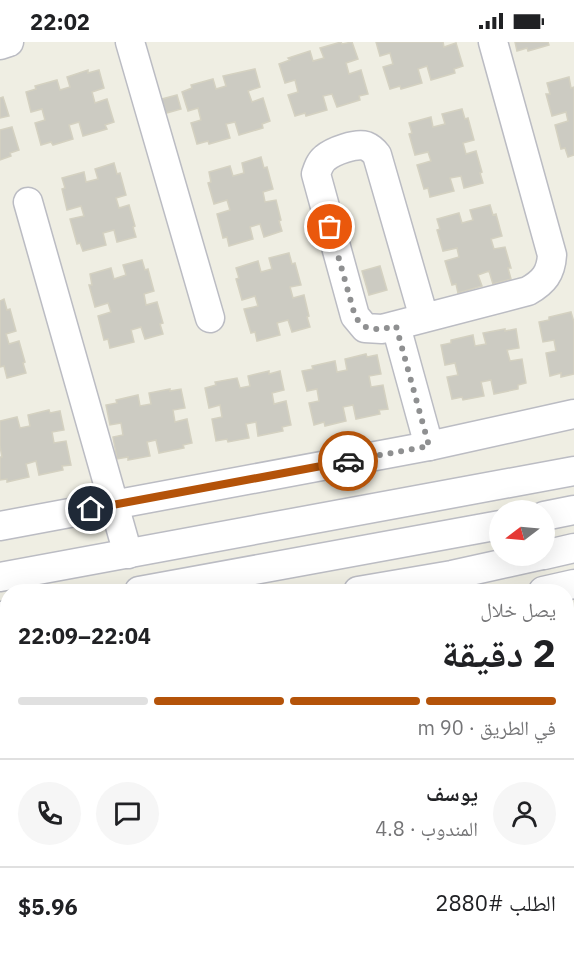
<!DOCTYPE html>
<html lang="ar">
<meta charset="utf-8">
<style>
:root{--surface:#fff;--page:#f6f6f6;--text:#202124;--muted:#757577;--line:#e0e0e0;--accent:#b45309}
body{margin:0;font-family:"IBM Plex Sans","Noto Naskh Arabic",sans-serif;background:var(--page);color:var(--text);direction:rtl;height:100vh;display:flex;flex-direction:column;font-size:22px;white-space:nowrap}
*{box-sizing:border-box;margin:0}
p{font-size:20px;color:var(--muted)}
.icon{flex:none;width:33px;height:33px;fill:none;stroke:currentColor;stroke-width:2;stroke-linecap:round;stroke-linejoin:round}
.map{position:relative;flex:1;overflow:hidden;direction:ltr}
.side{position:absolute;left:0px;top:542px;width:574px;height:374px;display:flex;flex-direction:column;background:var(--surface);border-radius:24px 24px 0 0;box-shadow:0 6px 24px #0002;direction:rtl}
.side>*{flex:none}
.needle{width:39px;rotate:254deg}
.buttons{position:absolute;left:489px;top:458px;display:grid;gap:12px}
.buttons a{display:grid;place-items:center;width:66px;height:66px;border-radius:50%;background:var(--surface);box-shadow:0 6px 24px #0002;font-size:30px}
.pin{position:absolute;display:grid;place-items:center;width:51px;height:51px;color:#fff;margin:-26px;border:3px solid #fff;border-radius:50%;box-shadow:0 2px 6px #0007}
.courier{position:absolute;display:grid;place-items:center;width:60px;height:60px;margin:-30px;border:4px solid #b45309;border-radius:50%;background:#fff;color:#222;box-shadow:0 2px 8px #0007}
.headline em{font-style:normal;font-weight:700}
.headline div{display:flex;flex-direction:column-reverse}
.headline{display:flex;align-items:center;justify-content:space-between;height:102px;padding:0 18px}
h1{font-size:39px;font-weight:700;line-height:45px}
.bar{display:grid;grid-template-columns:repeat(4,1fr);gap:9px 6px;align-content:center;height:72px;padding:0 18px}
.bar i{height:8px;border-radius:4px;background:var(--line)}
.bar .active{background:var(--accent)}
.bar p{grid-column:span 4}
.line{display:flex;align-items:center;gap:15px;padding:0 18px;border-top:2px solid var(--line)}
.line div{flex:1}
.round{display:grid;place-items:center;flex:none;width:63px;height:63px;border-radius:32px;background:var(--page)}
.status{display:flex;justify-content:space-between;align-items:center;height:42px;padding:0 30px;background:var(--surface);direction:ltr}
.status svg{height:16px;fill:currentColor}
.map>svg:first-child{display:block}
.building{fill:#cccbc2;stroke:#d4d1c1;stroke-width:1.5}
.lines{fill:none;stroke-linecap:round;stroke-linejoin:round}
.minor-casing{stroke:#bbbcc3;stroke-width:31}
.minor{stroke:#fff;stroke-width:28}
.done{stroke:#8f9091;stroke-width:6;stroke-dasharray:0 10.8}
.route{stroke:#b45309;stroke-width:8}
</style>
<div class="status"><b>22:02</b><svg viewBox="0 0 49 12"><path d="M0 12V9h3v3zM5 12V6h3v6zM10 12V3h3v9zM15 12V0h3v12zM26 1h20v11H26zM47 4h2v5h-2z"/></svg></div>
<div class="map">
<svg width="574" height="914" viewBox="0 0 574 914">
<rect width="100%" height="100%" fill="#efeee3"/>
<g class="building">
<polygon points="341,0 342,2 352,0 358,17 346,21 349,32 361,28 368,52 359,54 360,58 337,65 332,52 323,54 327,68 306,74 305,71 295,74 288,53 298,50 295,38 285,41 279,22 290,18 288,16 310,9 313,19 324,16 320,6"/>
<polygon points="376,0 443,0 444,5 456,1 463,24 454,27 455,31 431,38 427,24 418,27 422,41 401,47 400,44 390,47 383,25 393,22 390,11 380,14"/>
<polygon points="515,0 548,0 549,3 528,9 527,6 517,9"/>
<polygon points="255,27 260,45 248,49 252,60 263,56 270,79 262,82 263,86 239,93 235,80 226,82 230,96 209,102 208,99 197,102 191,81 201,78 198,66 188,69 182,50 192,46 191,43 213,37 216,47 226,44 223,34"/>
<polygon points="88,28 88,31 99,28 104,46 92,50 95,61 107,57 114,80 105,83 107,87 83,94 79,80 69,83 73,97 53,103 51,100 41,103 35,81 45,78 42,67 31,70 26,50 36,47 35,44 57,38 60,48 70,45 67,35"/>
<polygon points="569,35 571,46 574,45 574,113 568,115 565,106 561,107 555,83 568,79 566,70 552,74 546,52 550,52 547,41"/>
<polygon points="177,53 181,67 163,72 158,58"/>
<polygon points="3,55 9,74 0,76 0,56"/>
<polygon points="462,67 465,77 468,76 474,98 463,101 466,112 476,109 482,130 480,131 483,141 464,146 461,134 450,136 454,149 430,155 428,146 424,147 417,123 431,119 428,110 415,113 409,92 412,91 409,81 431,75 433,85 445,82 442,72"/>
<polygon points="12,85 19,108 10,111 11,114 0,118 0,88"/>
<polygon points="261,115 264,126 267,125 273,147 263,150 265,160 276,158 281,178 279,179 282,189 264,195 260,182 250,185 253,197 229,204 227,195 223,196 217,172 230,168 227,158 214,162 208,141 211,140 209,130 230,124 233,134 244,131 242,121"/>
<polygon points="114,121 117,132 120,131 126,153 116,156 119,166 129,163 135,184 133,185 136,195 117,200 114,188 103,191 106,203 83,209 80,201 77,202 70,177 84,174 81,164 67,168 62,147 65,146 62,136 84,130 86,140 98,137 95,127"/>
<polygon points="490,163 493,173 496,172 502,194 491,197 494,207 505,205 511,226 508,226 511,237 493,242 489,229 478,233 482,244 458,251 456,242 452,243 445,219 459,215 457,206 443,209 437,188 440,187 437,177 459,171 462,181 473,178 470,168"/>
<polygon points="289,211 292,222 295,221 301,243 290,245 293,256 304,253 309,274 307,275 310,285 292,290 288,278 277,281 280,293 257,299 255,290 251,291 244,267 258,264 255,254 242,258 236,237 239,236 236,226 258,219 261,230 272,227 269,216"/>
<polygon points="142,218 145,228 148,227 154,249 144,252 146,263 157,260 163,281 160,282 163,292 145,297 141,285 131,288 134,300 110,306 108,297 104,298 98,274 111,270 108,261 95,265 89,243 92,243 90,232 111,226 114,237 126,233 123,223"/>
<polygon points="380,224 387,248 369,253 362,229"/>
<polygon points="4,257 7,268 10,267 16,289 6,292 9,302 19,299 25,320 23,321 26,331 7,336 4,324 0,325 0,259"/>
<polygon points="571,270 574,280 574,332 561,335 561,331 550,334 546,311 556,309 554,298 543,300 539,280 549,278 549,275"/>
<polygon points="505,287 505,289 516,287 519,306 507,308 510,319 522,317 526,341 518,343 518,347 494,352 491,338 481,340 484,354 463,358 462,355 452,357 447,335 458,333 455,321 445,323 441,303 451,301 451,298 473,293 475,304 486,302 483,291"/>
<polygon points="366,312 367,315 377,313 381,332 369,334 371,345 383,343 388,367 379,368 380,372 356,377 353,363 343,365 346,379 325,384 324,380 314,383 309,361 319,359 317,347 307,349 302,329 313,327 312,324 335,319 337,330 347,328 345,317"/>
<polygon points="269,329 269,332 280,329 284,348 272,351 274,362 286,359 291,383 282,385 283,389 258,394 256,380 246,382 249,396 228,400 227,397 216,399 212,377 222,375 220,363 209,366 205,346 216,343 215,340 237,336 240,346 250,344 248,334"/>
<polygon points="170,347 170,349 181,347 185,366 173,368 175,380 187,377 192,401 183,403 184,406 159,411 156,398 147,400 150,414 128,418 128,415 117,417 113,395 123,393 121,381 110,383 106,363 117,361 116,358 138,353 140,364 151,362 149,351"/>
<polygon points="49,368 50,371 60,369 64,388 52,390 54,401 66,399 71,423 62,424 63,428 39,433 36,419 26,422 29,435 7,440 7,437 0,438 0,415 2,415 0,404 0,379 17,375 20,386 30,384 28,373"/>
<polygon points="574,625 574,670 567,672 567,626"/>
<polygon points="8,683 8,827 0,816 0,685"/>
</g>
<g class="lines">
<g class="minor-casing">
<g id="minor">
<polyline points="130,0 210,276"/>
<polyline points="0,3 9,0"/>
<polyline points="28,160 128,512"/>
<path d="M424 276 377 113C374 109 371 106 366 104 356 101 333 109 325 116 320 120 318 126 316 132L355 274 365 286 382 287 528 249C544 240 551 231 552 213L493 0"/>
<polyline points="396,284 429,404"/>
<polyline points="544,474 574,468"/>
<polyline points="0,484 429,404 574,372"/>
<polyline points="544,513 574,506"/>
<polyline points="0,535 574,429"/>
<polyline points="139,549 500,483"/>
<polyline points="358,549 452,533 542,513"/>
<polyline points="543,549 574,542"/>
<polyline points="0,574 8,573"/>
<polyline points="0,615 8,613"/>
<polyline points="0,643 8,642"/>
<polyline points="567,710 574,708"/>
<polyline points="567,741 574,738"/>
<polyline points="567,850 574,848"/>
<polyline points="0,876 8,875"/>
<polyline points="147,908 149,914"/>
<polyline points="537,908 539,914"/>
<polyline points="352,914 374,908"/>
</g>
</g>
<use href="#minor" class="minor"/>
</g>
<g class="lines">
<path class="done" d="M330 185 355 274C365 291 378 288 396 284L429 404 348 419"/>
<polyline class="route" points="91,467 348,419"/>
</g>
</svg>
<div class="buttons">
<a><svg class="needle" viewBox="-14 -14 28 28"><path d="M0-13l5 13h-10z" fill="#e53935"/><path d="M0 13l5-13h-10z" fill="#757577"/></svg></a>
</div>
<div class="pin" style="left:330px;top:185px;background:#ea580c"><svg class="icon" aria-label="bag" viewBox="0 0 24 24"><path d="M5 8h14l-1 12H6zM9 8a3 3 0 0 1 6 0"/></svg></div>
<div class="pin" style="left:91px;top:467px;background:#1f2937"><svg class="icon" aria-label="home" viewBox="0 0 24 24"><path d="M3 11l9-7 9 7M6 9v11h12V9"/></svg></div>
<div class="courier" style="left:348px;top:419px"><svg class="icon" aria-label="car" viewBox="0 0 24 24"><path d="M5 17H2v-5l4-1 3-4h7l3 4 3 1v5h-3M9 17h6M6 11h13"/><circle cx="7" cy="17" r="2"/><circle cx="17" cy="17" r="2"/></svg></div>
<section class="side">
<div class="headline"><div><h1>2 دقيقة</h1><p>يصل خلال</p></div><em>22:04–22:09</em></div>
<div class="bar"><i class="active"></i><i class="active"></i><i class="active"></i><i></i><p>في الطريق · 90 m</p></div>
<div class="line" style="height:108px"><a class="round"><svg class="icon" aria-label="person" viewBox="0 0 24 24"><circle cx="12" cy="8" r="4"/><path d="M4 21q1-7 8-7t8 7"/></svg></a><div><b>يوسف</b><p>المندوب · 4.8</p></div><a class="round"><svg class="icon" aria-label="chat" viewBox="0 0 24 24"><path d="M4 5h16v11H9l-5 4z"/></svg></a><a class="round"><svg class="icon" aria-label="phone" viewBox="0 0 24 24"><path d="M5 4h4l2 5-3 2q2 4 5 5l2-3 5 2v4C11 20 4 13 5 4z"/></svg></a></div>
<div class="line" style="height:78px"><div>الطلب #2880</div><b>$5.96</b></div>
</section>
</div>
